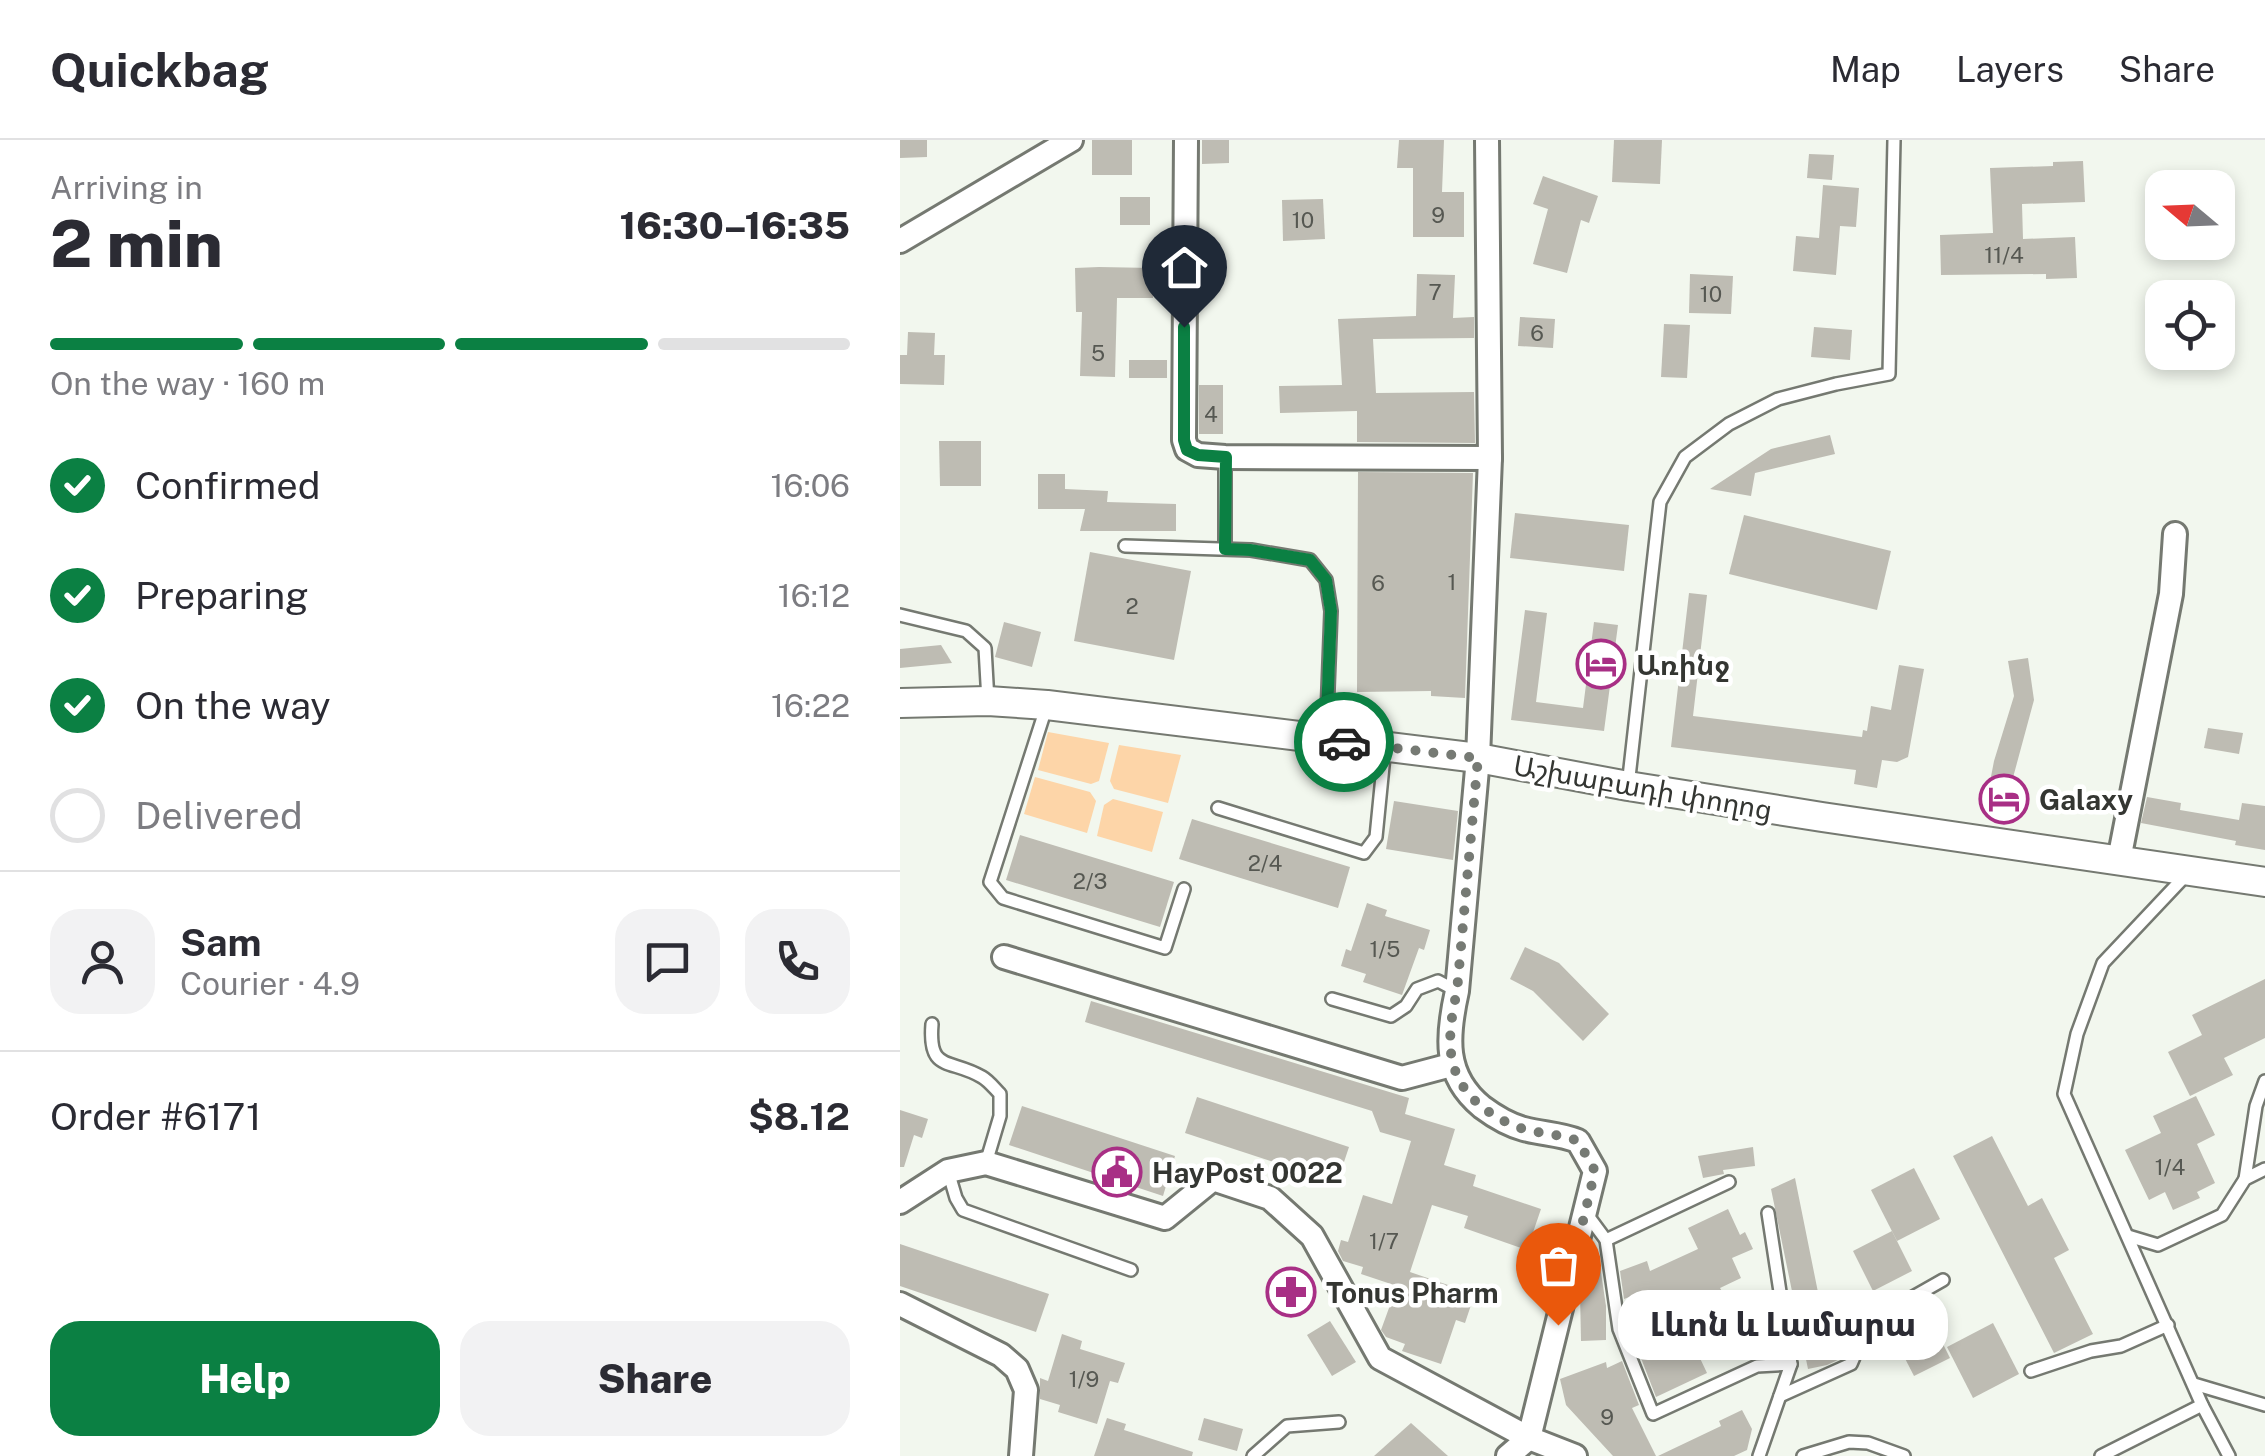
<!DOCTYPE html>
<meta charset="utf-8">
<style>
:root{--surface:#fff;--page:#f2f2f3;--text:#2b2b33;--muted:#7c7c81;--line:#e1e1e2;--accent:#0b8043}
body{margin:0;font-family:"Public Sans","Noto Sans Armenian",sans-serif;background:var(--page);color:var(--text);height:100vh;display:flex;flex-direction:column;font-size:38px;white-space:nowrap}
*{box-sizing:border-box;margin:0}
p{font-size:32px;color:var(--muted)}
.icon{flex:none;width:55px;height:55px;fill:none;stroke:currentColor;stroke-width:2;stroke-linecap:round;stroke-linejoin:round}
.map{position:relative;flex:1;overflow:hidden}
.details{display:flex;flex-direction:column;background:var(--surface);width:900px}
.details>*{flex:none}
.needle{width:65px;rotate:289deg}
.controls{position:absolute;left:1245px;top:30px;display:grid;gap:20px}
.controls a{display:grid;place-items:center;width:90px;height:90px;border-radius:20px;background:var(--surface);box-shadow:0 5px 15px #0003;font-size:50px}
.pin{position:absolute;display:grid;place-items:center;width:85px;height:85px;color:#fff;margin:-102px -42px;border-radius:50% 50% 50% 0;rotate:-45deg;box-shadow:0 0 10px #0007}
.pin .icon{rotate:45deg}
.courier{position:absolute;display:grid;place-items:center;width:100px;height:100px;margin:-50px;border:8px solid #0b8043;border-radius:50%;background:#fff;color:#222;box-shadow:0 2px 12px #0007}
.bubble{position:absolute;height:70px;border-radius:30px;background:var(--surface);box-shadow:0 5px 15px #0003;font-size:32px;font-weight:800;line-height:70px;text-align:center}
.head em{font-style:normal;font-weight:800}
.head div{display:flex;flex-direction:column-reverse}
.head{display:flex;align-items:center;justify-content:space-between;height:170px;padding:0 50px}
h1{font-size:65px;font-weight:800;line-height:75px}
.bar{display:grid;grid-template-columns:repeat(4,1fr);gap:15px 10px;align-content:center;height:120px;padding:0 50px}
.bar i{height:12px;border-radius:8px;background:var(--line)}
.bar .active{background:var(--accent)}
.bar p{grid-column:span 4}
.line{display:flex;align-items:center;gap:25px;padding:0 50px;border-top:2px solid var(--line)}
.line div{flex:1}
.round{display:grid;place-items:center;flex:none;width:105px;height:105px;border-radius:30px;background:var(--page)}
ol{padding:0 50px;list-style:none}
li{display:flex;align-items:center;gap:30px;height:110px}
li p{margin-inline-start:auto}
li .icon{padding:10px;border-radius:50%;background:var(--accent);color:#fff;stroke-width:4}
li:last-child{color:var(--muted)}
li i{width:55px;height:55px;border:5px solid var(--line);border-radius:50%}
.cta{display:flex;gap:20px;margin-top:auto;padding:20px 50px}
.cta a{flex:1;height:115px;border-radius:30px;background:var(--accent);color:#fff;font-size:40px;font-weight:800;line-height:115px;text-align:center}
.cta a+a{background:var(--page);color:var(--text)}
header{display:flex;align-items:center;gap:60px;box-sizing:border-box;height:140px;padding:0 50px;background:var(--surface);border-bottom:2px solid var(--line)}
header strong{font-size:48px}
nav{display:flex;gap:55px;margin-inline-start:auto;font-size:35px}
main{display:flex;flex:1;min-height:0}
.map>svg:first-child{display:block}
.green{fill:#fdd5a8}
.building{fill:#bebcb3}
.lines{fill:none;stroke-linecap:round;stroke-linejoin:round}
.service-casing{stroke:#757971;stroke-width:16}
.minor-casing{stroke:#757971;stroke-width:28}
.tertiary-casing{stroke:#757971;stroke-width:32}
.service{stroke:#fff;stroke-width:11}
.minor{stroke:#fff;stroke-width:22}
.tertiary{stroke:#fff;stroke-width:28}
.done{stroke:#767a74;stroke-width:10;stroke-dasharray:0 18}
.route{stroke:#0b8043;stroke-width:12}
.labels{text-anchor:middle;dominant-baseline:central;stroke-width:9;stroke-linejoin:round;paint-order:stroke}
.number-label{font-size:22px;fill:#565852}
.poi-label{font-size:28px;font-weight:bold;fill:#343632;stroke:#fff;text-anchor:start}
.street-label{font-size:28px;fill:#343632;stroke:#fff}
</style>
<header>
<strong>Quickbag</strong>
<nav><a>Map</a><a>Layers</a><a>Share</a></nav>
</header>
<main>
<section class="details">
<div class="head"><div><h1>2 min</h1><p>Arriving in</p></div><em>16:30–16:35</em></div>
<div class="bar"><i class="active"></i><i class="active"></i><i class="active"></i><i></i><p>On the way · 160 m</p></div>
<ol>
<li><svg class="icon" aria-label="check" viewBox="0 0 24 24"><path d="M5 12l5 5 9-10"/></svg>Confirmed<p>16:06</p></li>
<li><svg class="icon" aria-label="check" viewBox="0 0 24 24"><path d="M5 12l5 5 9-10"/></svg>Preparing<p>16:12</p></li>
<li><svg class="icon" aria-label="check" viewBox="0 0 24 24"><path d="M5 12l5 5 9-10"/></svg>On the way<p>16:22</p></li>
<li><i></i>Delivered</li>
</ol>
<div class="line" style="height:180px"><a class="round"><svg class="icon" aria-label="person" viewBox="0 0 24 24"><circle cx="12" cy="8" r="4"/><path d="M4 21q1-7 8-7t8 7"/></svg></a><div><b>Sam</b><p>Courier · 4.9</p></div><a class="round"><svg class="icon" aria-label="chat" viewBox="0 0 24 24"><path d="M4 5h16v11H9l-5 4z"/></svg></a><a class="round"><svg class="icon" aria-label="phone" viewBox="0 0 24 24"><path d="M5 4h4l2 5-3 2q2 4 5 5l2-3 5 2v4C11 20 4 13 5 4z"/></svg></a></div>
<div class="line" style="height:130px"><div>Order #6171</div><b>$8.12</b></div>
<div class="cta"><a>Help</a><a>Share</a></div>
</section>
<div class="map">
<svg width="1365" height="1316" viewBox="0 0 1365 1316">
<rect width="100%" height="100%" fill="#f2f7ee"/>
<g class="green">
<polygon points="148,592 209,603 199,641 191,644 138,630"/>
<polygon points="219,605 281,615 268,663 214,649 210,641"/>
<polygon points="135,637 190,652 196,661 187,693 124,674"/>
<polygon points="213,659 263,672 252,712 197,696 204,665"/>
</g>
<g class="building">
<polygon points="0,0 27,0 27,17 0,18"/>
<rect x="192" y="0" width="40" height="35"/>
<polygon points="302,0 329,0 329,23 302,24"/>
<polygon points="499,0 544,0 542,52 564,52 564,97 513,97 513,28 497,28"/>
<polygon points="714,0 762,0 760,44 712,42"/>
<polygon points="909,14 934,15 932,40 907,38"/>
<polygon points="1183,21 1185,62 1122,64 1123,99 1175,97 1177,138 1146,139 1146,134 1041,135 1040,95 1093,93 1090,28 1153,26 1153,22"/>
<polygon points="643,36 698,56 689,83 681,80 667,133 633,124 648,69 633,64"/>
<polygon points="923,45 959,48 956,87 940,86 936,135 893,131 896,96 919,98"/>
<rect x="220" y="57" width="30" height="28"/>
<polygon points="423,59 425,99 383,101 382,60"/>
<polygon points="199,127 253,128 253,158 217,158 215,237 180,236 182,172 176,172 175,128"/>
<polygon points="517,134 555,135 553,178 574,177 574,198 473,199 476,253 574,252 575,303 457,302 457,271 380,273 379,246 442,245 438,179 516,176"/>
<polygon points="790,134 833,136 831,174 789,173"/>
<polygon points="620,177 655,179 653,208 618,206"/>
<polygon points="764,184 790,185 787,238 761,237"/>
<polygon points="914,187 952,190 950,220 911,217"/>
<polygon points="8,192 35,193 34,215 45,215 44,245 0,244 0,215 7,215"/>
<rect x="229" y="220" width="38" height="18"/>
<rect x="299" y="245" width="24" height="49"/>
<polygon points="930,295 935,314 855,333 851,356 810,349 871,309"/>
<polygon points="39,301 81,301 81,346 40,346"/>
<polygon points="458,332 573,333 565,558 531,556 531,551 457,552"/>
<polygon points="138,334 165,334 165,349 208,351 207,362 276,364 276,391 180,391 185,369 138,369"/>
<polygon points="615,373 729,385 724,431 610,418"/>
<polygon points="844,375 991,411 977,470 829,434"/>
<polygon points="190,412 291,431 274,520 174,501"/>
<polygon points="789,453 807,455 793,576 962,597 963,590 967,591 971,566 991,570 999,525 1024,529 1008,617 997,622 982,620 977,648 954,644 956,630 771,607"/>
<polygon points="625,470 647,473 636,562 683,568 694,482 718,485 704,591 611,580"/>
<polygon points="104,482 141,492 132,527 95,517"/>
<polygon points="41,505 52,523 0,528 0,509"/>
<polygon points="1128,518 1134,560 1111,645 1123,647 1117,675 1085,668 1094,621 1114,556 1108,521"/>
<polygon points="1308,588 1343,593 1339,614 1304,608"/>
<polygon points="1247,657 1281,663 1280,670 1339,680 1342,663 1365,666 1365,710 1335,705 1336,701 1241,683"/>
<polygon points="494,661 558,671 553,720 486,709"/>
<polygon points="292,679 450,727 438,768 279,719"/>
<polygon points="120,695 274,742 260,787 106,740"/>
<polygon points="467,763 487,770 485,776 530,790 524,810 519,808 502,855 463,842 466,834 441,826 446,809 451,811"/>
<polygon points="625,807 659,823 709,874 683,901 633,851 610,839"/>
<polygon points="1365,839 1365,898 1324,918 1333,935 1290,956 1268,912 1302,895 1292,875"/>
<polygon points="191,861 509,958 505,974 555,989 544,1025 576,1035 573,1046 641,1069 627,1110 564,1088 568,1076 532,1065 510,1132 548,1145 545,1152 572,1162 565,1183 556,1180 541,1224 502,1211 505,1204 486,1197 481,1190 497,1146 461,1134 463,1127 443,1121 438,1111 441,1100 448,1102 463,1055 492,1064 511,1001 480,992 472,971 185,882"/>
<polygon points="1296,956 1315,995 1297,1004 1315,1043 1297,1052 1300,1058 1273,1070 1265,1052 1249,1060 1225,1010 1261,993 1253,976"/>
<polygon points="297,957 449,1007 437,1043 285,993"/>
<polygon points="122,966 275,1016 263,1056 109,1005"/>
<polygon points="0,970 28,979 22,998 14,995 4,1027 0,1027"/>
<polygon points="1092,996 1128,1066 1142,1058 1169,1110 1154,1118 1193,1194 1154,1213 1053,1016"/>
<polygon points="853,1007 855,1026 823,1030 824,1034 803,1038 798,1016"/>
<polygon points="1014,1028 1040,1079 997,1101 971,1050"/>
<polygon points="895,1038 926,1192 934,1190 940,1219 927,1225 908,1229 871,1049"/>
<polygon points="828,1069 840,1095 845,1092 853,1109 832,1118 841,1138 820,1148 823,1153 798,1164 817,1205 798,1214 807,1233 756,1257 739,1213 769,1199 758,1199 737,1154 724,1159 720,1131 747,1121 750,1131 798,1109 788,1088"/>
<polygon points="992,1091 1012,1131 973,1151 953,1111"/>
<polygon points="0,1104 149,1154 136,1192 0,1146"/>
<polygon points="699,1119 706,1166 706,1200 681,1201 680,1152 689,1120"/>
<polygon points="1031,1180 1050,1218 1014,1236 995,1199"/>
<polygon points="430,1181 456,1222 432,1236 407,1195"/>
<polygon points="1093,1183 1119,1234 1073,1258 1047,1207"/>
<polygon points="162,1194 182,1201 180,1209 225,1223 218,1243 210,1241 197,1284 158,1272 160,1265 140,1259 140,1238 148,1241"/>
<polygon points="722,1221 739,1265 732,1268 756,1316 713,1316 666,1265 660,1239 706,1222 707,1228"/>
<polygon points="842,1270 852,1289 847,1310 834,1316 758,1316 821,1286 819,1281"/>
<polygon points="207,1278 226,1284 224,1290 293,1312 292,1316 194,1316"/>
<polygon points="304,1278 343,1289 337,1311 298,1300"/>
<polygon points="511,1283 548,1316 474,1316"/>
</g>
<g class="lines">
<g class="service-casing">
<g id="service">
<polyline points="225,406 351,410 410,420 426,440 431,471 426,600"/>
<polyline points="325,409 325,317"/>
<polyline points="0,475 66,491 85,508 88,561"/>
<polyline points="147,565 90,742 103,758 265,808 284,749"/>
<polyline points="728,646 760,362 785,317 829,284 878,259 936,244 989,234 994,0"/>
<polyline points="318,668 464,713 476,697 485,606"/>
<polyline points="1286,735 1203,823 1177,894 1164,954 1302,1265 1329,1316"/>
<polyline points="432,859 491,876 506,866 517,849 538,841 557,851"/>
<path d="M32 884C28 933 50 918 82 937 89 941 95 949 100 954V976L86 1023"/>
<polyline points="48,1031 56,1058 63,1070 231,1130"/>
<polyline points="1345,1039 1356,966 1365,941"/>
<polyline points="686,1073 706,1100 719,1189 753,1274 857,1226 891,1224"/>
<polyline points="1228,1096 1258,1105 1322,1075 1345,1039 1365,1029"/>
<polyline points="706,1100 829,1042"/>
<polyline points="1131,1231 1191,1211 1221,1206 1268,1185"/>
<polyline points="1294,1244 1365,1265"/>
<polyline points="880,1256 951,1224 969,1182 1043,1140"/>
<polyline points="353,1316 387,1286 439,1282"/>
<polyline points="859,1316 891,1224 868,1073"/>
<polyline points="903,1316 949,1302 968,1303 1004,1316"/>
<polyline points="1201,1316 1302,1265"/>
</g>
</g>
<g class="minor-casing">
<g id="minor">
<polyline points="286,0 284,300 287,309 298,315 325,317 590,318"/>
<path d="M587 0 590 318 578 618 557 851C547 896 543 935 582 967 594 976 609 985 624 989 643 994 660 994 678 1001L695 1031 629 1298"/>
<polyline points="0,101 171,0"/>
<polyline points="1219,720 1271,454 1275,394"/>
<polyline points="104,817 502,938 551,925"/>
<polyline points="0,1062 48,1031 86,1023 265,1078 313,1039 370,1058 412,1096 480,1218 629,1298 675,1316"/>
<polyline points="0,1164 101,1215 117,1229 126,1250 121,1316"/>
<polyline points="608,1316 629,1298"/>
</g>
</g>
<g class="tertiary-casing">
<polyline id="tertiary" points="0,563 88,561 147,565 578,618 728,646 922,677 1365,742"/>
</g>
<use href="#service" class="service"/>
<use href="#minor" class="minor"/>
<use href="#tertiary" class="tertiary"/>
</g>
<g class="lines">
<path class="done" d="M444 602 578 618 557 851C547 896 543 935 582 967 594 976 609 985 624 989 642 994 660 994 678 1001L695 1031 658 1185"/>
<polyline class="route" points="284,187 284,300 287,310 298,315 326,317 325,409 350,410 410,420 426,440 431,471 426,600 444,602"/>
</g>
<defs>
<g id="hotel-ring" transform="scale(2.5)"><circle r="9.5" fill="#fff" stroke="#a82f85" stroke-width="1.5"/><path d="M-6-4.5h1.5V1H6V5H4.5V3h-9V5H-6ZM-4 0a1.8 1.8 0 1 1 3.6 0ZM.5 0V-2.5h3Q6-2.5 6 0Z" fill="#a82f85"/></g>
<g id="civic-ring" transform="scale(2.5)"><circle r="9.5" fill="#fff" stroke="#a82f85" stroke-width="1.5"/><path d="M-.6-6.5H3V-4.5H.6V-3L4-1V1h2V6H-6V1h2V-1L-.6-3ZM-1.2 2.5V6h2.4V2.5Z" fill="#a82f85"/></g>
<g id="pharmacy-ring" transform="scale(2.5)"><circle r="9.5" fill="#fff" stroke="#a82f85" stroke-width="1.5"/><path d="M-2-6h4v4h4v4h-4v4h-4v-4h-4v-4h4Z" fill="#a82f85"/></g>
</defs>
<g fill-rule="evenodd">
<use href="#hotel-ring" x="701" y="524"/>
<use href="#hotel-ring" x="1104" y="659"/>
<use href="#civic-ring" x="217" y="1032"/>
<use href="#pharmacy-ring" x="391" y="1152"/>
</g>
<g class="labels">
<g class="number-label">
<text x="538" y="75">9</text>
<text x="403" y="80">10</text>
<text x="1104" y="115">11/4</text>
<text x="535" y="152">7</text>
<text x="811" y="154">10</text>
<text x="637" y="193">6</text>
<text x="198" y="213">5</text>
<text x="311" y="274">4</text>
<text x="552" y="442">1</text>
<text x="478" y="443">6</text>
<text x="232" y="466">2</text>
<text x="365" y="723">2/4</text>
<text x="190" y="741">2/3</text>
<text x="485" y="809">1/5</text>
<text x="1270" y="1027">1/4</text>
<text x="484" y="1101">1/7</text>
<text x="184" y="1239">1/9</text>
<text x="707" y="1277">9</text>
</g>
<g class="poi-label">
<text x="736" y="524">Առինջ</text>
<text x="1139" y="659">Galaxy</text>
<text x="252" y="1032">HayPost 0022</text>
<text x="426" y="1152">Tonus Pharm</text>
</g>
<g class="street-label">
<text transform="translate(743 647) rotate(10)">Աշխաբադի փողոց</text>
</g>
</g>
</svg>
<div class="controls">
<a><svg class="needle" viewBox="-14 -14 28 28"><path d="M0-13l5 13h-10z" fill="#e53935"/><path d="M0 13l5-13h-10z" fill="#7c7c81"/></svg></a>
<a><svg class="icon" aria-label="locate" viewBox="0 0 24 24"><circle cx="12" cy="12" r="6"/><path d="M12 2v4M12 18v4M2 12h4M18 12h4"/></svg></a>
</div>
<div class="pin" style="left:658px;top:1185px;background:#ea580c"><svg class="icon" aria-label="bag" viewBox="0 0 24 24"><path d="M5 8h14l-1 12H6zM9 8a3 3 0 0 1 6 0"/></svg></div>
<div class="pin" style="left:284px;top:187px;background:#1f2937"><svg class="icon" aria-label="home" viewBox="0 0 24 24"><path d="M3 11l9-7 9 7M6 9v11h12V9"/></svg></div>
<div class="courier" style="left:444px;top:602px"><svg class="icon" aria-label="car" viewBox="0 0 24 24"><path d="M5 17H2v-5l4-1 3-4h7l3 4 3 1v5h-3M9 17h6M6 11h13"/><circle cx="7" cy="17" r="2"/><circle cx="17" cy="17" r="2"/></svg></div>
<div class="bubble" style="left:718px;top:1150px;width:330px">Լևոն և Լամարա</div>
</div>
</main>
